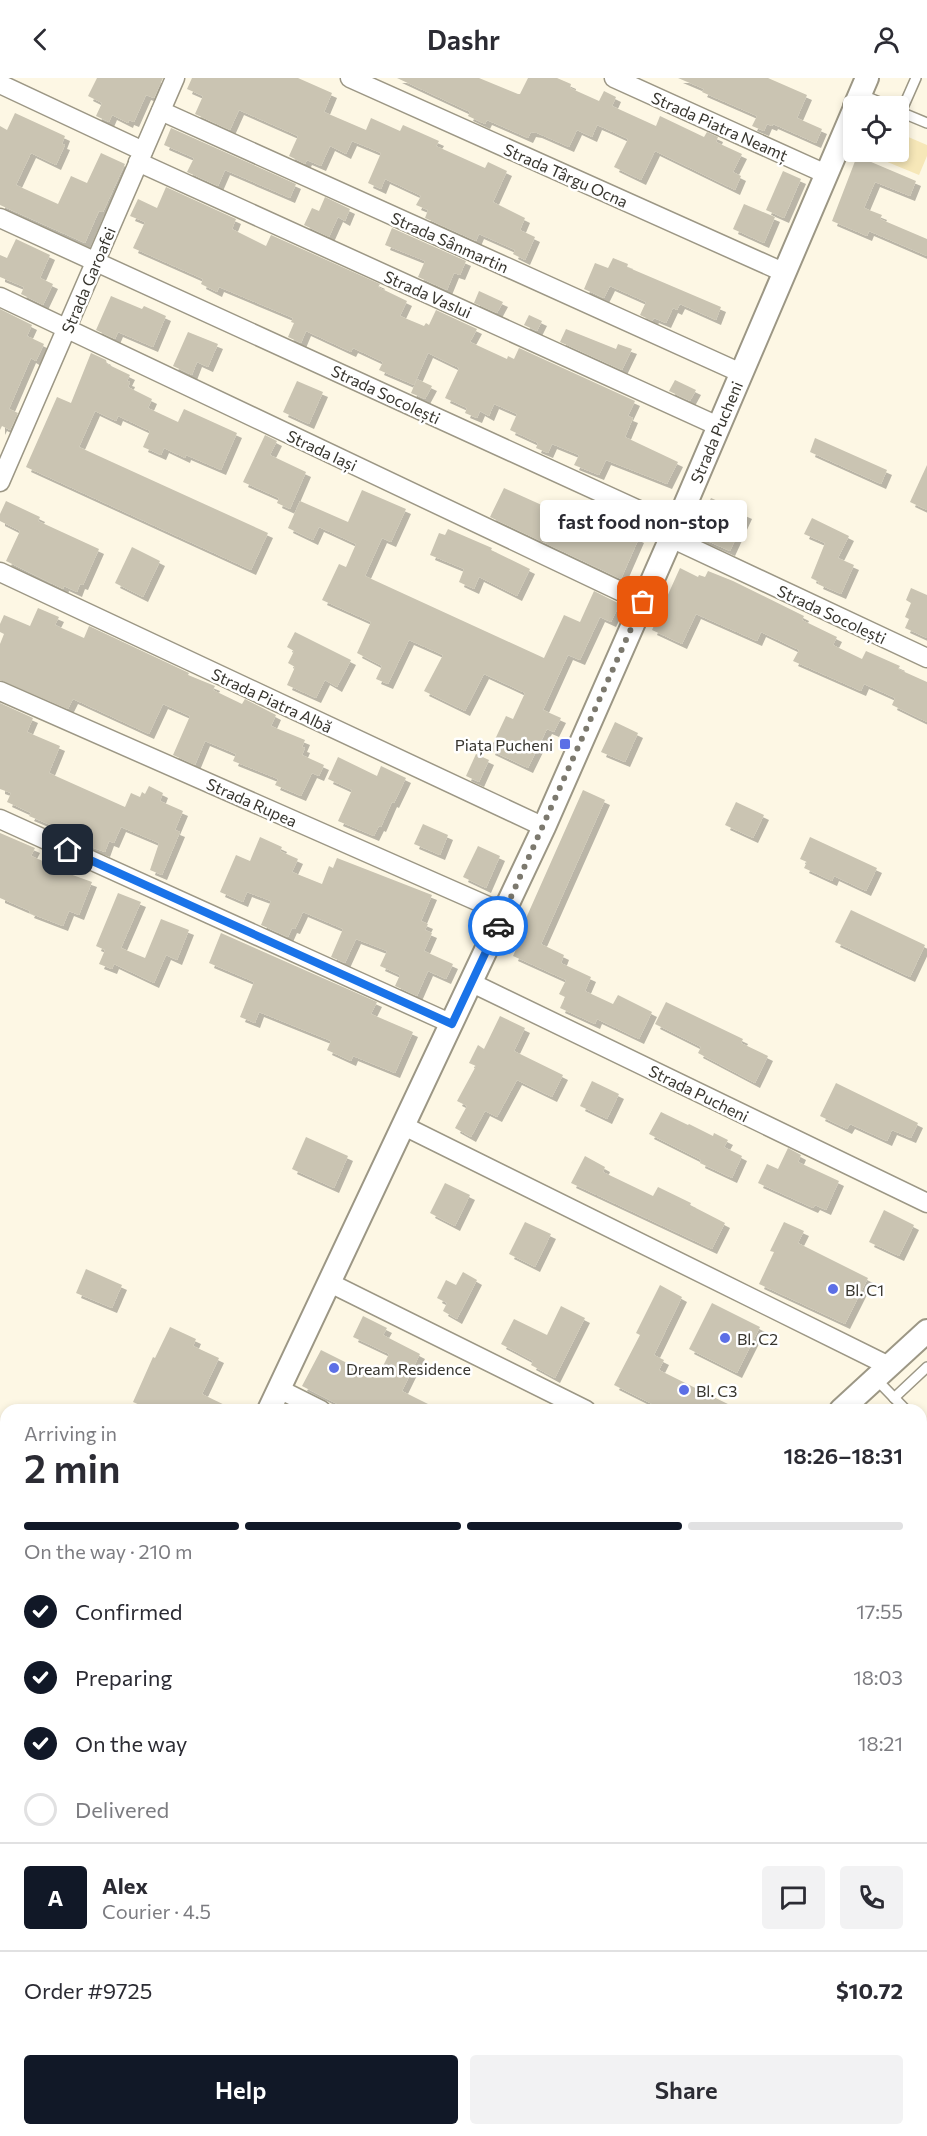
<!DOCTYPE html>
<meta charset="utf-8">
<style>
:root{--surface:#fff;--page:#f2f2f3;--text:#2b2b33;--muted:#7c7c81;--line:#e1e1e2;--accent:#111827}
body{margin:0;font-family:Commissioner,sans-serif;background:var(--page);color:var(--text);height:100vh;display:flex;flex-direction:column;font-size:22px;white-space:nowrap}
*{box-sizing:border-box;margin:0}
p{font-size:20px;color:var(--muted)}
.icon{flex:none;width:33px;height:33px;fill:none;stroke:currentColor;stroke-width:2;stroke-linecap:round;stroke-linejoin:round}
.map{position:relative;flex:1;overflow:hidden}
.sheet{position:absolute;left:0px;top:1326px;width:927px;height:732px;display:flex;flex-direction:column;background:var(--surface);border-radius:18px 18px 0 0;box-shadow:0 3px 9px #0003}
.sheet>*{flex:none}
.controls{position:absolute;left:843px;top:18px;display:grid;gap:12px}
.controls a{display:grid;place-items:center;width:66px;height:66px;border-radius:6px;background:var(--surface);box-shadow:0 3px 9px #0003;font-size:30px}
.pin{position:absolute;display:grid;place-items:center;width:51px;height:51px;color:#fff;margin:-26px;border-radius:12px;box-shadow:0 3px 9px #0006}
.courier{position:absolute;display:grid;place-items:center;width:60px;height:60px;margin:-30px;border:4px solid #1a73e8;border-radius:50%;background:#fff;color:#222;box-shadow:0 2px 8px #0007}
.bubble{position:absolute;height:42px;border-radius:6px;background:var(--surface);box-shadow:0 3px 9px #0003;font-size:20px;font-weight:600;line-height:42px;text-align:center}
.summary em{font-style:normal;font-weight:600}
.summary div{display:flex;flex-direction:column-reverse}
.summary{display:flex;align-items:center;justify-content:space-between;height:102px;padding:0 24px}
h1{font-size:39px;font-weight:600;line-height:45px}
.bar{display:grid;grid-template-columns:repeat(4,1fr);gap:9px 6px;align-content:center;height:72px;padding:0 24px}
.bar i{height:8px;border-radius:4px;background:var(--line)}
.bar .active{background:var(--accent)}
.bar p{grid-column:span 4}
.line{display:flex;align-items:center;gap:15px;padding:0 24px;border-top:2px solid var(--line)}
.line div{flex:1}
.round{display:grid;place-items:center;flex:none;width:63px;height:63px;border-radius:6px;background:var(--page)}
ol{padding:0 24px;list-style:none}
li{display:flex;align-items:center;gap:18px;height:66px}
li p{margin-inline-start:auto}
li .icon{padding:6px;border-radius:50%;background:var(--accent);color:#fff;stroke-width:4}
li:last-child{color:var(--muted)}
li i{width:33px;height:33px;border:3px solid var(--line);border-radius:50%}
.button{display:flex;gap:12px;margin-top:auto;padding:12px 24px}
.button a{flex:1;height:69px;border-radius:6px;background:var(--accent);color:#fff;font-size:24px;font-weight:600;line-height:69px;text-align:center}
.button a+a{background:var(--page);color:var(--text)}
header{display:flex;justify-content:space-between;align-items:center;height:78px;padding:0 24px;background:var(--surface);font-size:27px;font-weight:600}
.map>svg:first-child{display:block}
.green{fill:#f6e7b8}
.building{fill:#cac4b2;filter:url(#shadow)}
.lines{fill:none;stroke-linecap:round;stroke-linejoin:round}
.service-casing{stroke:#9c9785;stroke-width:12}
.minor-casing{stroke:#9c9785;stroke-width:21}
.tertiary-casing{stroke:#9c9785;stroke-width:26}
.service{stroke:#fff;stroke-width:9}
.minor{stroke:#fff;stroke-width:18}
.tertiary{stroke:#fff;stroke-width:22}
.done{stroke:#7c796e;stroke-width:6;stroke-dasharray:0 10.8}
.route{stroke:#1a73e8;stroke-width:8}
.poi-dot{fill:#5c6fe6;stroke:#fff;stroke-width:2}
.labels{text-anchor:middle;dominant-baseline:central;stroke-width:5;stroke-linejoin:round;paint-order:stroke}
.street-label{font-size:16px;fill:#37352e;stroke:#fff}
.poi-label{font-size:16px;fill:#37352e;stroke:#fff;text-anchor:start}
</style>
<header><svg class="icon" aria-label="back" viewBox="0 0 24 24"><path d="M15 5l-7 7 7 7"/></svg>Dashr<svg class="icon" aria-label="person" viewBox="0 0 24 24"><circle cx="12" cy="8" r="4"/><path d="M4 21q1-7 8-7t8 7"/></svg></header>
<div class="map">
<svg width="927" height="2058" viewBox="0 0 927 2058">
<defs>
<filter id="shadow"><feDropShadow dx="5" dy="5" stdDeviation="0" flood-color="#0004"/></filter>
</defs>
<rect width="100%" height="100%" fill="#fdf7e4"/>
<polygon class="green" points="899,55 927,67 927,78 919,97 868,76 869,74 898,74"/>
<g class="building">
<polygon points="97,0 163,0 154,20 146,17 134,44 129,42 128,45 112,37 109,44 96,38 102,25 88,18"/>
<polygon points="192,0 298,0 332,15 324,34 366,52 371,40 400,53 403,47 439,63 436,68 485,90 488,84 507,93 493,124 525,140 520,152 535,159 525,182 513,176 515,172 479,156 476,163 425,140 428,132 416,127 421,118 415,115 385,101 381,111 368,105 381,75 352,63 346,76 330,68 321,88 307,82 305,86 289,78 298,58 239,32 230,52 195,36 203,18 187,11"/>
<polygon points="397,0 479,0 518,16 520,16 528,0 557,0 571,6 570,10 599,23 604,13 616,19 612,28 656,48 660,38 704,59 707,54 718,59 716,64 742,76 733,94 741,98 735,112 655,73 641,102 614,89 628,61 604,50 597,47 592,59 577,52 569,69 537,55 531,54 528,60 487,42 485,46 468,38 470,34"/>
<polygon points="678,0 768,0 807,17 797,40 822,51 816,65 773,46 772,48 767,46 764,53 752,48 757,38 702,14 704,11"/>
<polygon points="15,35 65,58 62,66 65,67 56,87 31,75 16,107 58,126 71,98 87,105 101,75 125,86 103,134 99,133 85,165 0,127 0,48 7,52"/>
<polygon points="171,50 296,106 290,120 225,92 218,108 187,94 194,80 164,67"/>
<polygon points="857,78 916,103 910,118 875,104 864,130 882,137 880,141 927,161 927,178 869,153 867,158 832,143"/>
<polygon points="783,93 801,101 784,140 766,132"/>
<polygon points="166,109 236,141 232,151 266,168 271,157 380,206 378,209 407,223 400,238 424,248 426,245 429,247 436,232 477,251 470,264 507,281 508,278 514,281 519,270 635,323 628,338 633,340 625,359 678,384 667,406 606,382 599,397 574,387 579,377 552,366 548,375 536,370 538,365 510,352 517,336 494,326 489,338 480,333 477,340 465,335 467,330 445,320 459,290 428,275 414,307 379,292 383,284 353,270 351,274 306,253 301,265 288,259 294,245 291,244 293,240 219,209 217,214 201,206 203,201 133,170 145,144 130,138 138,121 157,130"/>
<polygon points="325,119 350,131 345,143 338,139 329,159 304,147 312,130 319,133"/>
<polygon points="744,126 775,139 764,165 733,151"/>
<polygon points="392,150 466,183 460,197 454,195 447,212 418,199 425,183 385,167"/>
<polygon points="16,161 50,177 40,200 53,206 43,227 21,216 24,209 0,199 0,177 7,180"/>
<polygon points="613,180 628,186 627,189 721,229 716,242 680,226 677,232 673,230 666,245 654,240 652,243 640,237 646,224 610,208 604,220 584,211 595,185 608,190"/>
<polygon points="479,213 503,224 497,235 474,225"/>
<polygon points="111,218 142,231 144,228 166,238 153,269 118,254 115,261 96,252"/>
<polygon points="0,231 32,247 27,258 44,266 36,283 31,280 9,331 18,335 10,352 2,348 0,352"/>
<polygon points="529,237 542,243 537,253 524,247"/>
<polygon points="566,251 616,271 618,266 632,271 622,292 560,264"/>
<polygon points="188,254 218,266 208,289 197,284 192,297 173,288"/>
<polygon points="91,275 106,282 107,286 130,297 127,303 130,304 128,309 152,321 148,330 178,344 184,331 237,355 221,392 186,377 185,380 164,370 161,377 143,369 150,353 118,338 116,343 95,333 79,369 268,455 251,492 26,389 57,319 71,325"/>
<polygon points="417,301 432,308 425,321 411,315"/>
<polygon points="675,302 696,312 690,323 669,313"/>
<polygon points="297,303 323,314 309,346 283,334"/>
<polygon points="265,357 277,363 270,377 306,394 290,431 277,425 279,420 243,404"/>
<polygon points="815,360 887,392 881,406 810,374"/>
<polygon points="927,387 927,432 910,424"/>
<polygon points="504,410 555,433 560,423 639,460 621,501 490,439"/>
<polygon points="362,412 406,431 391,464 382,460 365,498 544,580 564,537 580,544 594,513 620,526 611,544 600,539 580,582 568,577 543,632 561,640 554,654 547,651 528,690 490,672 506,638 513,641 525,615 484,596 465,633 424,613 443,577 409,562 388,606 376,601 382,588 357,575 371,544 322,522 339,486 346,489 356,466 319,449 313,462 288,450 300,423 348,444"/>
<polygon points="711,420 747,436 730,473 694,457"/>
<polygon points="6,423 40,439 38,443 99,471 83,507 80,506 77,514 64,508 63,511 6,483 20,453 0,443 0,436"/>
<polygon points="812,440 849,458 838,480 854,487 841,516 818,506 819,504 811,500 825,465 804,456"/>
<polygon points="448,451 492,470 491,472 530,491 517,518 479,499 474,511 459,504 464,491 430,477 439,455 445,457"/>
<polygon points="132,469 160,483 143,519 115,505"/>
<polygon points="680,490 698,499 699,497 705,499 708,493 733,503 804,538 802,542 837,559 833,567 862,581 866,573 900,588 898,591 927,604 927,644 892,627 895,620 864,606 861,613 793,583 799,572 761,554 757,563 696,536 682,566 652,552"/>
<polygon points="911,510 927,517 927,560 905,550 909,541 905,539 911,525 906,522"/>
<polygon points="38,530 59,539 55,547 84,560 89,548 189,595 188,597 215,608 213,612 242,626 245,621 276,637 271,648 305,662 302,669 305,670 302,677 324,687 319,698 312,695 301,718 275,707 278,701 233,683 236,676 205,663 195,687 173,677 190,638 163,626 149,656 73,621 68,631 0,602 0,566 4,556 0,554 0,546 4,537 30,548"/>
<polygon points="295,554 351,582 337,609 325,602 316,620 287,607 295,589 288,585 294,573 287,569"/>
<polygon points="0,625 33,640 27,654 60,668 49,695 125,729 131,715 140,719 142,714 145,716 149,708 163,715 160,723 183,733 175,752 180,754 162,797 150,792 159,765 121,749 114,765 109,763 105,774 77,764 79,759 29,738 31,735 7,724 11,715 0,711"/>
<polygon points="615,644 638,655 625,684 601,674"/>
<polygon points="476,676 489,682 479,704 466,698"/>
<polygon points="338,679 377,698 381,688 406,700 394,725 392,724 381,749 379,748 374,758 338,743 352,712 328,701"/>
<polygon points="583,712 605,722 541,866 564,877 561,885 591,899 585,913 613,926 618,917 652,934 639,961 597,941 595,946 560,930 565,919 559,916 566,902 513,878 526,849 523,847"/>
<polygon points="736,724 764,737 753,760 725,747"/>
<polygon points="423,746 448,757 440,777 414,766"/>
<polygon points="0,755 35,770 31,778 57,789 56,791 92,804 79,837 69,833 63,848 29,835 30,833 0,820"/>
<polygon points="260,759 282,769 280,773 298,781 292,794 322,806 329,788 333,790 337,780 432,817 421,843 428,846 425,852 432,855 424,873 453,886 446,901 428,893 417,918 395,908 400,897 380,888 387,873 356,861 345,885 331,879 343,851 303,834 295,851 292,850 288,859 261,847 271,823 247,814 243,824 220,814 236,777 250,783"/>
<polygon points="810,759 877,790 866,813 834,798 832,803 804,790 807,784 800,781"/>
<polygon points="478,768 500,778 486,810 463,799"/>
<polygon points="118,815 141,824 121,870 145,880 161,841 189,852 177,882 166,877 154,905 114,886 112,891 99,886 105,872 96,868"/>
<polygon points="851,832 925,867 910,899 835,864"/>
<polygon points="221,855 377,924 371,936 413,954 395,995 353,978 351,983 327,972 331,963 259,934 255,945 240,939 254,904 209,885"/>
<polygon points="666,924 743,961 741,965 768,978 755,1005 698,975 701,969 655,946"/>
<polygon points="500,938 525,950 514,973 563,997 552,1019 517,1002 497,1039 485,1033 471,1059 455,1050 467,1028 457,1023 476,988 469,985 478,967 484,971"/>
<polygon points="592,1003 619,1016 607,1041 580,1028"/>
<polygon points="836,1005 918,1045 911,1060 892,1052 887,1063 850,1046 847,1051 820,1038"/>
<polygon points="661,1034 688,1047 689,1046 713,1058 714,1055 728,1062 724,1069 742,1078 732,1100 700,1085 701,1082 649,1056"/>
<polygon points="306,1059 348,1078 334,1110 292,1091"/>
<polygon points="788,1070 801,1077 798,1084 839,1103 826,1132 815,1127 813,1130 758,1105 767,1086 778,1091"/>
<polygon points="585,1078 605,1089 603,1094 653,1118 658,1109 691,1125 690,1127 725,1145 712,1171 571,1105"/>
<polygon points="445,1105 470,1117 455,1148 430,1135"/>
<polygon points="884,1132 914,1147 899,1178 869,1164"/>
<polygon points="525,1144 551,1156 535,1189 509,1176"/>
<polygon points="784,1144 804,1153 798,1165 868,1200 845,1246 759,1206 774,1174 770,1173"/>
<polygon points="86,1191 122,1207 112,1230 76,1215"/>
<polygon points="463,1194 477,1202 457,1241 443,1233 447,1225 437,1220 446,1202 456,1207"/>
<polygon points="660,1207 682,1219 654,1277 664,1282 659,1292 740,1332 664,1332 614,1307 640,1257 636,1255"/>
<polygon points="712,1225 760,1249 737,1295 689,1271"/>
<polygon points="561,1228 585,1240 555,1300 531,1287 533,1283 501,1266 514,1241 547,1257"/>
<polygon points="363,1238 387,1250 383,1257 420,1276 402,1313 440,1332 349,1332 302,1308 321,1272 377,1300 389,1276 353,1259"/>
<polygon points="170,1249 196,1261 193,1268 219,1280 202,1316 235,1332 151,1332 133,1324 153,1279 155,1280"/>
</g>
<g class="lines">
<g class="service-casing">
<g id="service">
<polyline points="860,16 889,28"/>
<polyline points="898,33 927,45"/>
<polyline points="901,34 916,0"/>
<polyline points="876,1301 906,1332"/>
<polyline points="894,1320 927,1289"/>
<polyline points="921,1348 927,1354"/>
<polyline points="921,1488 927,1494"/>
<polyline points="921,1623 927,1617"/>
<polyline points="921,1907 927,1901"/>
<polyline points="85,2052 91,2058"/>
<polyline points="247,2052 253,2058"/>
<polyline points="529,2052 535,2058"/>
<polyline points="135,2058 142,2052"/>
<polyline points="690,2058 696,2052"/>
<polyline points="804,2058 810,2052"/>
</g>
</g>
<g class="minor-casing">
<g id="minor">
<polyline points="350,0 783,194"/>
<polyline points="614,0 826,96"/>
<polyline points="0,6 143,73"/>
<polyline points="161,33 741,295"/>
<polyline points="138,84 718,348"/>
<polyline points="0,140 676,449"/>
<polyline points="0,219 643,524"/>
<polyline points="0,404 175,0"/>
<polyline points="671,460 927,580"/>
<polyline points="0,494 544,749"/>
<polyline points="0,613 504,835"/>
<polyline points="0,741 452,946"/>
<polyline points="472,905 927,1125"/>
<polyline points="404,1048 889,1288"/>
<polyline points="330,1205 586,1332"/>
<polyline points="279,1311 321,1332"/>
<polyline points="921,1512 927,1518"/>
<polyline points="0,1531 6,1533"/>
<polyline points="921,1745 927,1751"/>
<polyline points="921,2013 927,2019"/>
<polyline points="616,2052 622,2058"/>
<polyline points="899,2052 905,2058"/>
</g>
</g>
<g class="tertiary-casing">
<g id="tertiary">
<polyline points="855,28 867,0"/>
<polyline points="269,1332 544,749 671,460 854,32"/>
<polyline points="841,1332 927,1253"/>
<polyline points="0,1989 6,1970"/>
<polyline points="0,2024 6,2030"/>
<polyline points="44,2052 52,2055 55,2052"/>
</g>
</g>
<use href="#service" class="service"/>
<use href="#minor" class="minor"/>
<use href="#tertiary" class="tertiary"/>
</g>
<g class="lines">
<polyline class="done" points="498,848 643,524"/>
<polyline class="route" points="68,772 452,946 498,848"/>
</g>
<g class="poi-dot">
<rect x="559" y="660" width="12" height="12" rx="3"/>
<circle cx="833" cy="1211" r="6"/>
<circle cx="725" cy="1260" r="6"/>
<circle cx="334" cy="1290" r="6"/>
<circle cx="684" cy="1312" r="6"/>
</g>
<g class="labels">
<g class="street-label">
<text transform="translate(720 48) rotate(24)">Strada Piatra Neamț</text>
<text transform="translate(566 97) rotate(24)">Strada Târgu Ocna</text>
<text transform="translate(450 164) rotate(24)">Strada Sânmartin</text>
<text transform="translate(88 202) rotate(-67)">Strada Garoafei</text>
<text transform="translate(428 216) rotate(24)">Strada Vaslui</text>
<text transform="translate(386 316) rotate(25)">Strada Socolești</text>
<text transform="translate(716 354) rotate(-67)">Strada Pucheni</text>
<text transform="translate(322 372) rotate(25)">Strada Iași</text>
<text transform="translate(832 536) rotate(25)">Strada Socolești</text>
<text transform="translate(272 622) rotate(25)">Strada Piatra Albă</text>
<text transform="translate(252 724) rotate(24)">Strada Rupea</text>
<text transform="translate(699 1015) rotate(26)">Strada Pucheni</text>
</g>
<g class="poi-label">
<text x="553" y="666" text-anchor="end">Piața Pucheni</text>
<text x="845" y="1211">Bl. C1</text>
<text x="737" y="1260">Bl. C2</text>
<text x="346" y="1290">Dream Residence</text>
<text x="696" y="1312">Bl. C3</text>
</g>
</g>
</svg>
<div class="controls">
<a><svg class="icon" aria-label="locate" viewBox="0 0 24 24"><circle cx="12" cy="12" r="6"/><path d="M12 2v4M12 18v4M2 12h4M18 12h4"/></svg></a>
</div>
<div class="pin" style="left:643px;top:524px;background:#ea580c"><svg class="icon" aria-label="bag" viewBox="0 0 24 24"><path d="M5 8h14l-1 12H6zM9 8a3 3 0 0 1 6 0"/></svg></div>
<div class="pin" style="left:68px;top:772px;background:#1f2937"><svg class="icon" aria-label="home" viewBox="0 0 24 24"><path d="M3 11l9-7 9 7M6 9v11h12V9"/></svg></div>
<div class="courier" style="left:498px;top:848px"><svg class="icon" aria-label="car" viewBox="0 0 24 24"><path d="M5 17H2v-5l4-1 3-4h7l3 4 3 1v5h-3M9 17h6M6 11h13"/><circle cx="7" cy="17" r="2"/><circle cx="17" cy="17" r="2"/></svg></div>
<div class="bubble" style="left:540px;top:422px;width:207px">fast food non-stop</div>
<section class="sheet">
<div class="summary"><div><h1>2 min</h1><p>Arriving in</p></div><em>18:26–18:31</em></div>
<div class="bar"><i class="active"></i><i class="active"></i><i class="active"></i><i></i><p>On the way · 210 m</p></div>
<ol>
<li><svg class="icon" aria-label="check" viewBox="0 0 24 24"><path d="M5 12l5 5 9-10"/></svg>Confirmed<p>17:55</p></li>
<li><svg class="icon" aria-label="check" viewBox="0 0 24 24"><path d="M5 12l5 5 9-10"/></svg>Preparing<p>18:03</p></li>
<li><svg class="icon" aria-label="check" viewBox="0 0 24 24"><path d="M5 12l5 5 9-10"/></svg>On the way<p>18:21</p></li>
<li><i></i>Delivered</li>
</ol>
<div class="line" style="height:108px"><b class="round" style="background:var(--accent);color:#fff">A</b><div><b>Alex</b><p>Courier · 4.5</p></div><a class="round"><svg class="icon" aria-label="chat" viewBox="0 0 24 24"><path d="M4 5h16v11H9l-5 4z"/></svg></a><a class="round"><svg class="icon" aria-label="phone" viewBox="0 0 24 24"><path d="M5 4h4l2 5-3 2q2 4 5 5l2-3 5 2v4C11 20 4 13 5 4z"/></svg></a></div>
<div class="line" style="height:78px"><div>Order #9725</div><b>$10.72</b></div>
<div class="button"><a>Help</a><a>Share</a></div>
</section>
</div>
